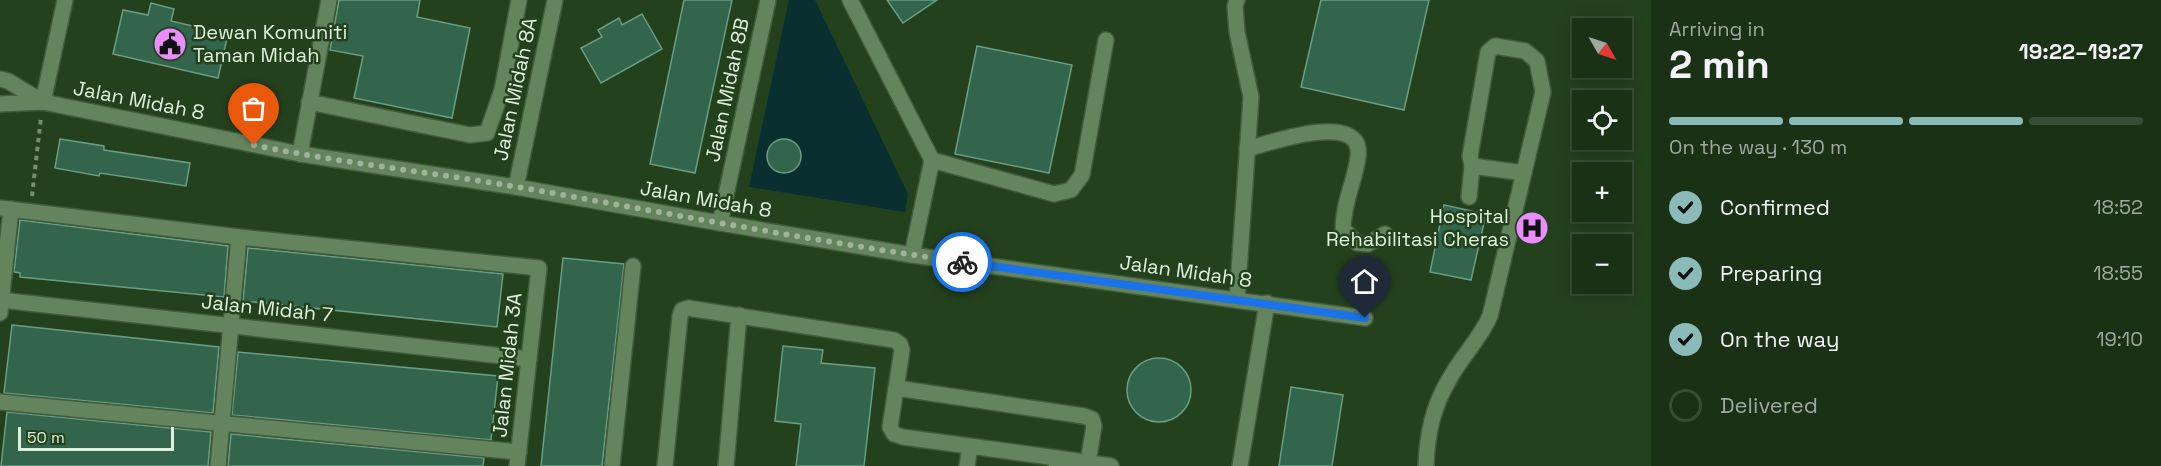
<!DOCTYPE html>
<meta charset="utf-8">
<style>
:root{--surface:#1b3116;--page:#283d23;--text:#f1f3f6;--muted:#a0a9a1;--line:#394c35;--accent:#8bbbb9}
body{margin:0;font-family:"Space Grotesk",sans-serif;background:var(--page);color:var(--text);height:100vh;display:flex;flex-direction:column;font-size:22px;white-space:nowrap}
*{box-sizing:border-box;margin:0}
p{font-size:20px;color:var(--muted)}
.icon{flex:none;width:33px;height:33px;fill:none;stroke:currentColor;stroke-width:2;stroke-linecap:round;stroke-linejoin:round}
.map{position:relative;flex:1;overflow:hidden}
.side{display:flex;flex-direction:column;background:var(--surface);width:510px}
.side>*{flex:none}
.needle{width:39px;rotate:129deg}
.fabs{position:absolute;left:1572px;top:18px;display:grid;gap:12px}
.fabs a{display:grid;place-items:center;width:60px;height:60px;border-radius:0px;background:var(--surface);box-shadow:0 3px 15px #0003,0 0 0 2px var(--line);font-size:30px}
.scale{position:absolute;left:18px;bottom:15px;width:156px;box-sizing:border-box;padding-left:6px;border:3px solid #dff1dc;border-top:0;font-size:16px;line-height:21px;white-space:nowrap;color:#dff1dc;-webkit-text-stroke:4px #24411e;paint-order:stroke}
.pin{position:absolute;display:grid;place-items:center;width:51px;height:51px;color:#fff;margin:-62px -26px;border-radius:50% 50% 50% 0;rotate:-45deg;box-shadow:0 0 6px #0007}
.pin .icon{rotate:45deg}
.courier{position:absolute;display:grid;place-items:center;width:60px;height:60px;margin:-30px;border:4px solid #1a73e8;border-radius:50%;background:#fff;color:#222;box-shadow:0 2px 8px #0007}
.head em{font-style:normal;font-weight:600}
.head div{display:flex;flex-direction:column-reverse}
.head{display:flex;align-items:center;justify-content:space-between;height:102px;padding:0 18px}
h1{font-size:39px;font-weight:600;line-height:45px}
.bar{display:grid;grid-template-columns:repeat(4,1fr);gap:9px 6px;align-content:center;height:72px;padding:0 18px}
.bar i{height:8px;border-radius:4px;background:var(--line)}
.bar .on{background:var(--accent)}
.bar p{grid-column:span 4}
ol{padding:0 18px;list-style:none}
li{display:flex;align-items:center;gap:18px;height:66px}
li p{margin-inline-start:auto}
li .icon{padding:6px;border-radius:50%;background:var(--accent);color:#111;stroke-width:4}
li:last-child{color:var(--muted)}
li i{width:33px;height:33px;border:3px solid var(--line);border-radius:50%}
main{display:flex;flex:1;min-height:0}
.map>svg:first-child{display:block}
.water{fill:#092f31}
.building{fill:#33644c;stroke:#6a9d82;stroke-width:1.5}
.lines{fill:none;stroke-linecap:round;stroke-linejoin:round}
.minor-casing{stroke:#415c3d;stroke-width:18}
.path{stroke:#768e71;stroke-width:4;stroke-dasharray:4.5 4.5;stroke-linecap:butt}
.minor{stroke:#64845e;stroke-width:15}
.done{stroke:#9eb39a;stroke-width:6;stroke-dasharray:0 10.8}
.route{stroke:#1a73e8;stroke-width:8}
.labels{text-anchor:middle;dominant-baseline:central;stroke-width:5;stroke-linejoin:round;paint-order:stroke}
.poi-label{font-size:20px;fill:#dff1dc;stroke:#24411e;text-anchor:start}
.street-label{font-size:20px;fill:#dff1dc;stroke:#24411e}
</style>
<main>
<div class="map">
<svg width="1651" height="466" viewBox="0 0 1651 466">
<rect width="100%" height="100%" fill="#24411e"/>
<polygon class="water" points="789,0 815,0 908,194 905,212 749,187"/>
<g class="building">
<polygon points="339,0 420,0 417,17 470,28 452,118 354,98 363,56 330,50"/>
<polygon points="684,0 732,0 695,173 650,164"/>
<polygon points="887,0 937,0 903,23"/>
<polygon points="1321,0 1429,0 1404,110 1301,87"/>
<polygon points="151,3 174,9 171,21 228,34 218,78 113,54 123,10 148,15"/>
<polygon points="642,14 662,49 601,83 581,48 602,37 598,30 619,18 622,25"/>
<polygon points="977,46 1072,65 1049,173 955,154"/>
<polygon points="60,139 104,146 104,150 190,163 186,186 100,173 99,176 55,168"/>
<circle cx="784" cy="156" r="17"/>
<polygon points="1444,205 1486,214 1471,280 1430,272"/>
<polygon points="20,220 228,246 224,297 20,277 20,273 14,272"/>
<polygon points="248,248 503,274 497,327 243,301"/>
<polygon points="563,258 624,264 602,466 541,466"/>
<polygon points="12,325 219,347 213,413 4,393"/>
<polygon points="783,346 823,350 821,363 875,368 864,466 796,466 801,424 775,421"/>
<polygon points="238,352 498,376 491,440 232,415"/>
<circle cx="1159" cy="390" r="32"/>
<polygon points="1291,387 1343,395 1332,466 1279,466"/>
<polygon points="7,412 211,432 208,466 1,466"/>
<polygon points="231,434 484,458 483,466 228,466"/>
</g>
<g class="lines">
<g class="minor-casing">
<g id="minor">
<polyline points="850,0 932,160 912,255"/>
<polyline points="0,79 8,81 43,102"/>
<polyline points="43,102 65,0"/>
<polyline points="309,102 470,135 487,133 502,90 519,0"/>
<polyline points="0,104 43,102 300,154 516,187 720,223 912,255 1365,318"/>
<path d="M1247 149C1269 143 1365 109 1358 157 1355 181 1343 203 1343 229L1357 243 1368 244 1385 234"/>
<polyline points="300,154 329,0"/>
<polyline points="932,160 1054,194 1071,190 1082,175 1106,40"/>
<polyline points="1472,166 1524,173"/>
<polyline points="516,187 555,0"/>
<polyline points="0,208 239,237 539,268 517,466"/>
<polyline points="720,223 768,0"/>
<polyline points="0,300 529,359"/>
<polyline points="1237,300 1251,97 1237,32 1235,6 1237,0"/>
<polyline points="0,313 11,209"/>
<polyline points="896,388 1084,416 1092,419 1094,426 1088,462"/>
<polyline points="0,402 519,452"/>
<polyline points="218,466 239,237"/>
<polyline points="612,466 633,266"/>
<polyline points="665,466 680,316 682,310 688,308 894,340 900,344 902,350 890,427 894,434 903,437 1057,458"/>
<polyline points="726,466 739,315"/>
<polyline points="967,466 970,447"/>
<polyline points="1056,466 1057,458 1111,466"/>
<polyline points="1240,466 1267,303"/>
<path d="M1426 466C1427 434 1433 406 1450 378 1462 356 1480 339 1490 316L1543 92 1537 61 1525 51 1495 46 1488 52 1470 156 1472 166 1469 197"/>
</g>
</g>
<polyline class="path" points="32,196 41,117"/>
<use href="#minor" class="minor"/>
</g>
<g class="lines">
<path class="done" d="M254 145C341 163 430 172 518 187 666 213 813 241 962 262"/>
<polyline class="route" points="962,262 1365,318"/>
</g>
<defs>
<g id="civic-disc" transform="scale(1.725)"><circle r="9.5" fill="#ea8dfd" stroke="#24411e"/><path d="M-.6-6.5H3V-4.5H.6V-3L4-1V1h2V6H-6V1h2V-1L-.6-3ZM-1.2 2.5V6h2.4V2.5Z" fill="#111"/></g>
<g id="hospital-disc" transform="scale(1.725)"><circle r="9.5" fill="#ea8dfd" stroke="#24411e"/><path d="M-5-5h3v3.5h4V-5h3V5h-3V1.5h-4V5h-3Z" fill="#111"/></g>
</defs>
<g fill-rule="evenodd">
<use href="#civic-disc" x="170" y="44"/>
<use href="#hospital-disc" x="1532" y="228"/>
</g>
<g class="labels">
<g class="poi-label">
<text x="193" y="32">Dewan Komuniti<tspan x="193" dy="23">Taman Midah</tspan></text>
<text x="1509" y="216" text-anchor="end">Hospital<tspan x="1509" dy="23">Rehabilitasi Cheras</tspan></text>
</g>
<g class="street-label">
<text transform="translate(515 89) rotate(-78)">Jalan Midah 8A</text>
<text transform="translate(727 90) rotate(-78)">Jalan Midah 8B</text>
<text transform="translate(139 100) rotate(11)">Jalan Midah 8</text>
<text transform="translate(706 199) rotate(10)">Jalan Midah 8</text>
<text transform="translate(1186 271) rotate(8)">Jalan Midah 8</text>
<text transform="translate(267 308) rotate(6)">Jalan Midah 7</text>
<text transform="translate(507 365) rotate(-84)">Jalan Midah 3A</text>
</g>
</g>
</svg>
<div class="fabs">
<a><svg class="needle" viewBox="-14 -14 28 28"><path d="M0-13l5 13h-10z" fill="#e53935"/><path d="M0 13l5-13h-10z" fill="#a0a9a1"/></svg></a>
<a><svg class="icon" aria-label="locate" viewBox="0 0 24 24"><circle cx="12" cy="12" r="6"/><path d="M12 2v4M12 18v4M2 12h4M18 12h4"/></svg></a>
<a>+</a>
<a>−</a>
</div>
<div class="scale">50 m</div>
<div class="pin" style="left:254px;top:145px;background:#ea580c"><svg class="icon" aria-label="bag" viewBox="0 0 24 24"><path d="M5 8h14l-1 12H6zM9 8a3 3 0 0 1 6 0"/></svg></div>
<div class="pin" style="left:1365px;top:318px;background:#1f2937"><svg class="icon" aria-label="home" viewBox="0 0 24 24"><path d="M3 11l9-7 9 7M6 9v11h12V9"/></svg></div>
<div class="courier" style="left:962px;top:262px"><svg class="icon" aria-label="bike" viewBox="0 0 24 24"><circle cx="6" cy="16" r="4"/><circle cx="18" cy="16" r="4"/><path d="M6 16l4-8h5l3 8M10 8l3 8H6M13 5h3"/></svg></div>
</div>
<section class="side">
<div class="head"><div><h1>2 min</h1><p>Arriving in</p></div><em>19:22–19:27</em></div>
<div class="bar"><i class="on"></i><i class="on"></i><i class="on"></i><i></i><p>On the way · 130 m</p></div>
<ol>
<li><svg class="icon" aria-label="check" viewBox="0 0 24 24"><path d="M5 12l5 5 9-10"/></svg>Confirmed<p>18:52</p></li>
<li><svg class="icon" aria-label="check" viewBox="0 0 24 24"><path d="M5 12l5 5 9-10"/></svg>Preparing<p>18:55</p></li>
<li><svg class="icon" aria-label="check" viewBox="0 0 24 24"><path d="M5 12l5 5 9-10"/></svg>On the way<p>19:10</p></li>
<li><i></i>Delivered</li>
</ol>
</section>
</main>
